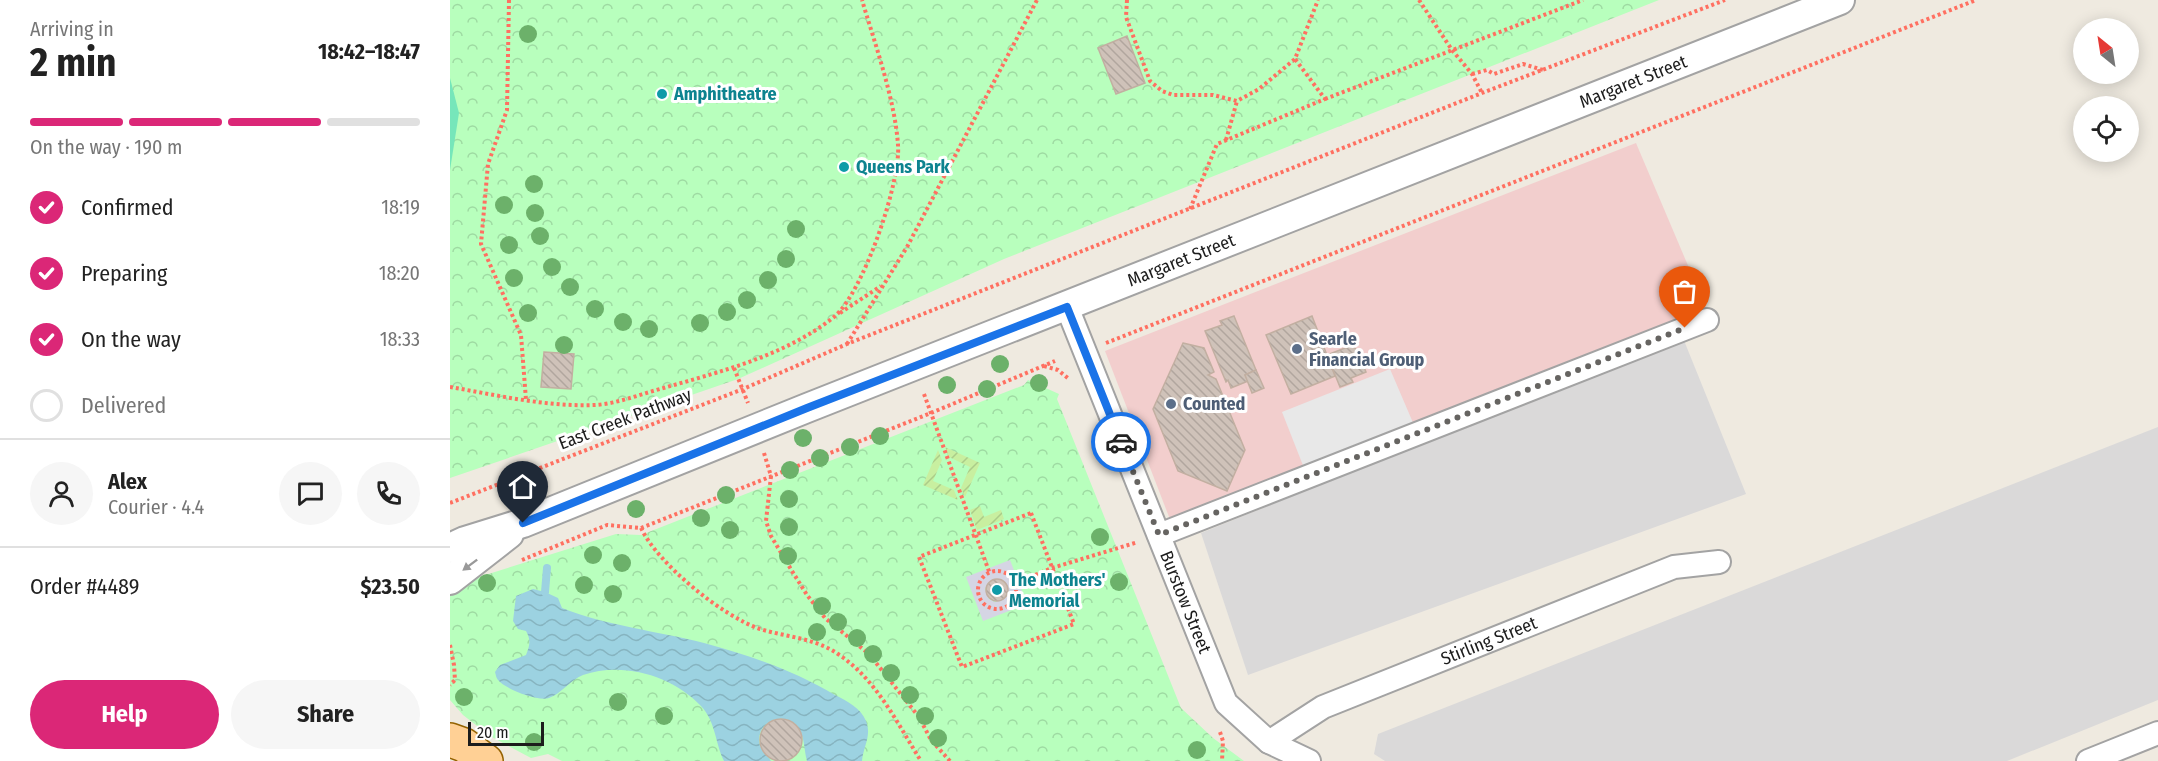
<!DOCTYPE html>
<meta charset="utf-8">
<style>
:root{--surface:#fff;--page:#f6f6f6;--text:#222;--muted:#767676;--line:#e0e0e0;--accent:#db2777}
body{margin:0;font-family:"Fira Sans Condensed",sans-serif;background:var(--page);color:var(--text);height:100vh;display:flex;flex-direction:column;font-size:22px;white-space:nowrap}
*{box-sizing:border-box;margin:0}
p{font-size:20px;color:var(--muted)}
.icon{flex:none;width:33px;height:33px;fill:none;stroke:currentColor;stroke-width:2;stroke-linecap:round;stroke-linejoin:round}
.map{position:relative;flex:1;overflow:hidden}
.details{display:flex;flex-direction:column;background:var(--surface);width:450px}
.details>*{flex:none}
.needle{width:39px;rotate:330deg}
.controls{position:absolute;left:1623px;top:18px;display:grid;gap:12px}
.controls a{display:grid;place-items:center;width:66px;height:66px;border-radius:50%;background:var(--surface);box-shadow:0 3px 15px #0003;font-size:30px}
.scale{position:absolute;left:18px;bottom:15px;width:76px;box-sizing:border-box;padding-left:6px;border:3px solid #1c1c1c;border-top:0;font-size:16px;line-height:21px;white-space:nowrap;color:#1c1c1c;-webkit-text-stroke:4px #fff;paint-order:stroke}
.pin{position:absolute;display:grid;place-items:center;width:51px;height:51px;color:#fff;margin:-62px -26px;border-radius:50% 50% 50% 0;rotate:-45deg;box-shadow:0 0 6px #0007}
.pin .icon{rotate:45deg}
.courier{position:absolute;display:grid;place-items:center;width:60px;height:60px;margin:-30px;border:4px solid #1a73e8;border-radius:50%;background:#fff;color:#222;box-shadow:0 2px 8px #0007}
.summary em{font-style:normal;font-weight:700}
.summary div{display:flex;flex-direction:column-reverse}
.summary{display:flex;align-items:center;justify-content:space-between;height:102px;padding:0 30px}
h1{font-size:39px;font-weight:700;line-height:45px}
.bar{display:grid;grid-template-columns:repeat(4,1fr);gap:9px 6px;align-content:center;height:72px;padding:0 30px}
.bar i{height:8px;border-radius:4px;background:var(--line)}
.bar .current{background:var(--accent)}
.bar p{grid-column:span 4}
.line{display:flex;align-items:center;gap:15px;padding:0 30px;border-top:2px solid var(--line)}
.line div{flex:1}
.round{display:grid;place-items:center;flex:none;width:63px;height:63px;border-radius:32px;background:var(--page)}
ol{padding:0 30px;list-style:none}
li{display:flex;align-items:center;gap:18px;height:66px}
li p{margin-inline-start:auto}
li .icon{padding:6px;border-radius:50%;background:var(--accent);color:#fff;stroke-width:4}
li:last-child{color:var(--muted)}
li i{width:33px;height:33px;border:3px solid var(--line);border-radius:50%}
.primary-button{display:flex;gap:12px;margin-top:auto;padding:12px 30px}
.primary-button a{flex:1;height:69px;border-radius:36px;background:var(--accent);color:#fff;font-size:24px;font-weight:700;line-height:69px;text-align:center}
.primary-button a+a{background:var(--page);color:var(--text)}
main{display:flex;flex:1;min-height:0}
.map>svg:first-child{display:block}
.residential{fill:#dad9d9}
.commercial{fill:#f2cecd}
.park{fill:url(#park-crowns)}
.garden{fill:url(#garden-furrows)}
.pitch{fill:#76e6ba}
.parking{fill:#e8e8e8}
.plaza{fill:#d5d5e4;fill-rule:evenodd}
.water{fill:url(#water-waves)}
.lines{fill:none;stroke-linecap:round;stroke-linejoin:round}
.stream{stroke:#9cd2e1;stroke-width:8}
.building{fill:url(#building-back-hatch);stroke:#c2afa1;stroke-width:1.5}
.minor-casing{stroke:#a3a3a3;stroke-width:26}
.tertiary-casing{stroke:#a3a3a3;stroke-width:32}
.primary-casing{stroke:#946200;stroke-width:36}
.path{stroke:#ff7061;stroke-width:4;stroke-dasharray:3 3;stroke-linecap:butt}
.minor{stroke:#fff;stroke-width:22}
.tertiary{stroke:#fff;stroke-width:28}
.primary{stroke:#ffd095;stroke-width:33}
.tree{fill:#6cb16a}
.oneway{fill:#999}
.done{stroke:#666461;stroke-width:6;stroke-dasharray:0 10.8}
.route{stroke:#1a73e8;stroke-width:8}
.culture-dot{fill:#0f9aa8;stroke:#fff;stroke-width:2}
.service-dot{fill:#5c6f8a;stroke:#fff;stroke-width:2}
.labels{text-anchor:middle;dominant-baseline:central;stroke-width:6;stroke-linejoin:round;paint-order:stroke}
.street-label{font-size:18px;fill:#1c1c1c;stroke:#fff}
.culture-label{font-size:18px;font-weight:bold;fill:#0d838f;stroke:#fff;text-anchor:start}
.service-label{font-size:18px;font-weight:bold;fill:#4e5e75;stroke:#fff;text-anchor:start}
</style>
<main>
<section class="details">
<div class="summary"><div><h1>2 min</h1><p>Arriving in</p></div><em>18:42–18:47</em></div>
<div class="bar"><i class="current"></i><i class="current"></i><i class="current"></i><i></i><p>On the way · 190 m</p></div>
<ol>
<li><svg class="icon" aria-label="check" viewBox="0 0 24 24"><path d="M5 12l5 5 9-10"/></svg>Confirmed<p>18:19</p></li>
<li><svg class="icon" aria-label="check" viewBox="0 0 24 24"><path d="M5 12l5 5 9-10"/></svg>Preparing<p>18:20</p></li>
<li><svg class="icon" aria-label="check" viewBox="0 0 24 24"><path d="M5 12l5 5 9-10"/></svg>On the way<p>18:33</p></li>
<li><i></i>Delivered</li>
</ol>
<div class="line" style="height:108px"><a class="round"><svg class="icon" aria-label="person" viewBox="0 0 24 24"><circle cx="12" cy="8" r="4"/><path d="M4 21q1-7 8-7t8 7"/></svg></a><div><b>Alex</b><p>Courier · 4.4</p></div><a class="round"><svg class="icon" aria-label="chat" viewBox="0 0 24 24"><path d="M4 5h16v11H9l-5 4z"/></svg></a><a class="round"><svg class="icon" aria-label="phone" viewBox="0 0 24 24"><path d="M5 4h4l2 5-3 2q2 4 5 5l2-3 5 2v4C11 20 4 13 5 4z"/></svg></a></div>
<div class="line" style="height:78px"><div>Order #4489</div><b>$23.50</b></div>
<div class="primary-button"><a>Help</a><a>Share</a></div>
</section>
<div class="map">
<svg width="1708" height="761" viewBox="0 0 1708 761">
<defs>
<pattern id="park-crowns" width="20" height="18" patternUnits="userSpaceOnUse" patternTransform="scale(1.5)"><rect width="20" height="18" fill="#b8ffbd"/><path d="M2 6a3 3 0 1 1 6 0M12 15a3 3 0 1 1 6 0" fill="none" stroke="#9edaa2"/></pattern>
<pattern id="garden-furrows" width="10" height="10" patternUnits="userSpaceOnUse" patternTransform="scale(1.5)"><rect width="10" height="10" fill="#c8efa0"/><path d="M-1 1l2-2M0 10L10 0M9 11l2-2" fill="none" stroke="#abcc89"/></pattern>
<pattern id="water-waves" width="16" height="10" patternUnits="userSpaceOnUse" patternTransform="scale(1.5)"><rect width="16" height="10" fill="#9cd2e1"/><path d="M0 5q4-4 8 0t8 0" fill="none" stroke="#86b4c0"/></pattern>
<pattern id="building-back-hatch" width="6" height="6" patternUnits="userSpaceOnUse" patternTransform="scale(1.5)"><rect width="6" height="6" fill="#cfc2b9"/><path d="M-1 5l2 2M0 0l6 6M5-1l2 2" fill="none" stroke="#b1a69e"/></pattern>
</defs>
<rect width="100%" height="100%" fill="#efeae0"/>
<g class="residential">
<polygon points="1233,338 1296,494 798,675 751,533"/>
<polygon points="1708,427 1708,700 1557,761 935,761 924,754 928,734"/>
</g>
<polygon class="commercial" points="1186,143 1256,308 721,522 655,351"/>
<g class="park">
<polygon points="0,0 1209,0 554,259 288,379 0,478"/>
<polygon points="578,380 609,394 607,399 731,708 763,738 794,761 112,761 98,754 81,758 40,736 13,715 0,700 0,593 16,581 166,534 191,535 574,385"/>
</g>
<g class="garden">
<polygon points="495,447 530,463 515,497 511,488 520,467 499,457"/>
<polygon points="488,450 492,460 483,481 504,490 508,500 473,485"/>
<polygon points="530,506 534,517 551,510 554,519 527,530 520,510"/>
</g>
<polygon class="pitch" points="0,78 9,113 0,170"/>
<polygon class="parking" points="940,369 964,425 854,468 832,412"/>
<path class="plaza" d="M560 560 577 604 533 621 516 577ZM549 579 554 581 558 592 555 597 545 602 539 599 535 589 538 583Z"/>
<path class="water" d="M83 589 95 592 108 598 112 608C158 626 207 631 254 643 299 655 345 671 385 695 397 701 411 708 416 721 422 736 413 747 412 761H357C354 751 355 738 349 729 338 710 308 719 309 741 310 750 317 754 321 761H274C265 743 266 722 251 706 223 676 173 661 133 675 120 680 111 694 99 698 89 702 55 689 48 680 46 678 46 675 45 672L50 665 76 655C80 645 81 640 76 631L68 629 63 621 66 596Z"/>
<g class="lines">
<polyline class="stream" points="95,592 97,568"/>
</g>
<g class="building">
<polygon points="677,36 695,83 666,94 648,48"/>
<polygon points="784,316 806,370 795,375 798,381 781,388 778,380 776,382 755,331 772,325 770,321"/>
<polygon points="862,316 885,376 841,394 816,335"/>
<polygon points="733,343 754,348 764,372 758,375 766,379 795,450 777,491 728,471 703,409"/>
<polygon points="900,346 905,348 909,354 916,372 901,378 903,382 890,387 877,355"/>
<polygon points="94,352 124,354 121,389 91,387"/>
<polygon points="806,370 814,388 802,393 795,375"/>
<circle cx="547" cy="590" r="11"/>
<circle cx="331" cy="740" r="21"/>
</g>
<g class="lines">
<g class="minor-casing">
<g id="minor">
<path id="s1" d="M617 307 776 703 819 742 859 761"/>
<polyline points="709,535 1257,320"/>
<path id="s2" d="M819 742 873 707 1224 567 1269 562"/>
<polyline points="1638,761 1708,733"/>
</g>
</g>
<g class="tertiary-casing">
<g id="tertiary">
<path id="s3" d="M0 548 15 541 73 523 357 408 1390 0"/>
<polyline points="0,580 59,534"/>
</g>
</g>
<g class="primary-casing">
<polyline id="primary" points="0,740 14,745 36,761"/>
</g>
<g class="path">
<polyline points="59,0 57,110 38,164 31,244 71,335 76,400"/>
<polyline points="677,0 676,17 700,81 712,91 723,95 763,95 787,101 809,89 845,59 868,0"/>
<polyline points="969,0 1002,50 1022,74 1032,93"/>
<polyline points="1022,74 1037,70 1044,74 1073,64 1093,70"/>
<polyline points="875,99 1133,0"/>
<polyline points="776,140 787,101"/>
<polyline points="740,209 767,144 875,99 845,59"/>
<polyline points="390,313 431,286"/>
<polyline points="656,343 1526,0"/>
<polyline points="397,344 457,247 587,0"/>
<polyline points="594,366 608,370 619,379"/>
<polyline points="284,368 298,403"/>
<path d="M0 387C47 395 96 407 144 405 166 404 188 395 210 389 269 372 335 356 384 317 413 293 451 182 448 145 445 100 425 44 412 0"/>
<polyline points="474,394 540,574"/>
<polyline points="314,453 321,476 316,521 321,536 342,571 357,595 375,618 419,654 469,717 481,740 500,761"/>
<polyline points="0,503 293,389 397,344 1032,93 1275,0"/>
<polygon points="581,513 624,624 512,667 469,557"/>
<path d="M191 528C208 564 272 616 310 629 336 637 365 638 388 654 427 680 447 723 471 761"/>
<polyline points="72,560 157,525 191,528 481,413 605,361"/>
<circle cx="547" cy="590" r="19"/>
<polyline points="563,584 602,568 688,542"/>
<polyline points="0,645 4,665 5,680 0,685"/>
<polyline points="770,732 773,741 772,761"/>
</g>
<use href="#minor" class="minor"/>
<use href="#tertiary" class="tertiary"/>
<use href="#primary" class="primary"/>
</g>
<g class="tree">
<circle cx="78" cy="34" r="9"/>
<circle cx="84" cy="184" r="9"/>
<circle cx="54" cy="205" r="9"/>
<circle cx="85" cy="213" r="9"/>
<circle cx="346" cy="229" r="9"/>
<circle cx="90" cy="236" r="9"/>
<circle cx="59" cy="245" r="9"/>
<circle cx="336" cy="259" r="9"/>
<circle cx="102" cy="267" r="9"/>
<circle cx="64" cy="278" r="9"/>
<circle cx="318" cy="280" r="9"/>
<circle cx="120" cy="287" r="9"/>
<circle cx="297" cy="300" r="9"/>
<circle cx="145" cy="309" r="9"/>
<circle cx="277" cy="312" r="9"/>
<circle cx="78" cy="313" r="9"/>
<circle cx="173" cy="322" r="9"/>
<circle cx="250" cy="323" r="9"/>
<circle cx="199" cy="329" r="9"/>
<circle cx="114" cy="345" r="9"/>
<circle cx="550" cy="364" r="9"/>
<circle cx="589" cy="383" r="9"/>
<circle cx="497" cy="385" r="9"/>
<circle cx="537" cy="389" r="9"/>
<circle cx="430" cy="436" r="9"/>
<circle cx="353" cy="438" r="9"/>
<circle cx="400" cy="447" r="9"/>
<circle cx="370" cy="458" r="9"/>
<circle cx="340" cy="470" r="9"/>
<circle cx="276" cy="495" r="9"/>
<circle cx="339" cy="499" r="9"/>
<circle cx="186" cy="509" r="9"/>
<circle cx="251" cy="518" r="9"/>
<circle cx="339" cy="527" r="9"/>
<circle cx="280" cy="530" r="9"/>
<circle cx="650" cy="537" r="9"/>
<circle cx="143" cy="555" r="9"/>
<circle cx="338" cy="556" r="9"/>
<circle cx="172" cy="563" r="9"/>
<circle cx="669" cy="582" r="9"/>
<circle cx="37" cy="583" r="9"/>
<circle cx="134" cy="585" r="9"/>
<circle cx="163" cy="594" r="9"/>
<circle cx="372" cy="606" r="9"/>
<circle cx="388" cy="622" r="9"/>
<circle cx="367" cy="632" r="9"/>
<circle cx="407" cy="638" r="9"/>
<circle cx="423" cy="654" r="9"/>
<circle cx="441" cy="673" r="9"/>
<circle cx="460" cy="695" r="9"/>
<circle cx="14" cy="697" r="9"/>
<circle cx="168" cy="702" r="9"/>
<circle cx="214" cy="716" r="9"/>
<circle cx="475" cy="716" r="9"/>
<circle cx="488" cy="738" r="9"/>
<circle cx="84" cy="742" r="9"/>
<circle cx="747" cy="750" r="9"/>
</g>
<defs><path id="oneway-solid" d="M-6-.8H1V-3.2L6.5 0L1 3.2V.8H-6Z" transform="scale(1.5)"/></defs>
<use class="oneway" href="#oneway-solid" transform="translate(20 565) rotate(143)"/>
<g class="lines">
<polyline class="done" points="671,442 709,535 1235,328"/>
<polyline class="route" points="73,523 357,408 617,307 671,442"/>
</g>
<g class="culture-dot">
<circle cx="212" cy="94" r="6"/>
<circle cx="394" cy="167" r="6"/>
<circle cx="547" cy="590" r="6"/>
</g>
<g class="service-dot">
<circle cx="847" cy="349" r="6"/>
<circle cx="721" cy="404" r="6"/>
</g>
<g class="labels">
<g class="street-label">
<text stroke="none"><textPath href="#s3" startOffset="1272">Margaret Street</textPath></text>
<text stroke="none"><textPath href="#s3" startOffset="786">Margaret Street</textPath></text>
<text transform="translate(175 419) rotate(-21)">East Creek Pathway</text>
<text stroke="none"><textPath href="#s1" startOffset="318">Burstow Street</textPath></text>
<text stroke="none"><textPath href="#s2" startOffset="243">Stirling Street</textPath></text>
</g>
<g class="culture-label">
<text x="224" y="94">Amphitheatre</text>
<text x="406" y="167">Queens Park</text>
<text x="559" y="580">The Mothers'<tspan x="559" dy="21">Memorial</tspan></text>
</g>
<g class="service-label">
<text x="859" y="339">Searle<tspan x="859" dy="21">Financial Group</tspan></text>
<text x="733" y="404">Counted</text>
</g>
</g>
</svg>
<div class="controls">
<a><svg class="needle" viewBox="-14 -14 28 28"><path d="M0-13l5 13h-10z" fill="#e53935"/><path d="M0 13l5-13h-10z" fill="#767676"/></svg></a>
<a><svg class="icon" aria-label="locate" viewBox="0 0 24 24"><circle cx="12" cy="12" r="6"/><path d="M12 2v4M12 18v4M2 12h4M18 12h4"/></svg></a>
</div>
<div class="scale">20 m</div>
<div class="pin" style="left:1235px;top:328px;background:#ea580c"><svg class="icon" aria-label="bag" viewBox="0 0 24 24"><path d="M5 8h14l-1 12H6zM9 8a3 3 0 0 1 6 0"/></svg></div>
<div class="pin" style="left:73px;top:523px;background:#1f2937"><svg class="icon" aria-label="home" viewBox="0 0 24 24"><path d="M3 11l9-7 9 7M6 9v11h12V9"/></svg></div>
<div class="courier" style="left:671px;top:442px"><svg class="icon" aria-label="car" viewBox="0 0 24 24"><path d="M5 17H2v-5l4-1 3-4h7l3 4 3 1v5h-3M9 17h6M6 11h13"/><circle cx="7" cy="17" r="2"/><circle cx="17" cy="17" r="2"/></svg></div>
</div>
</main>
